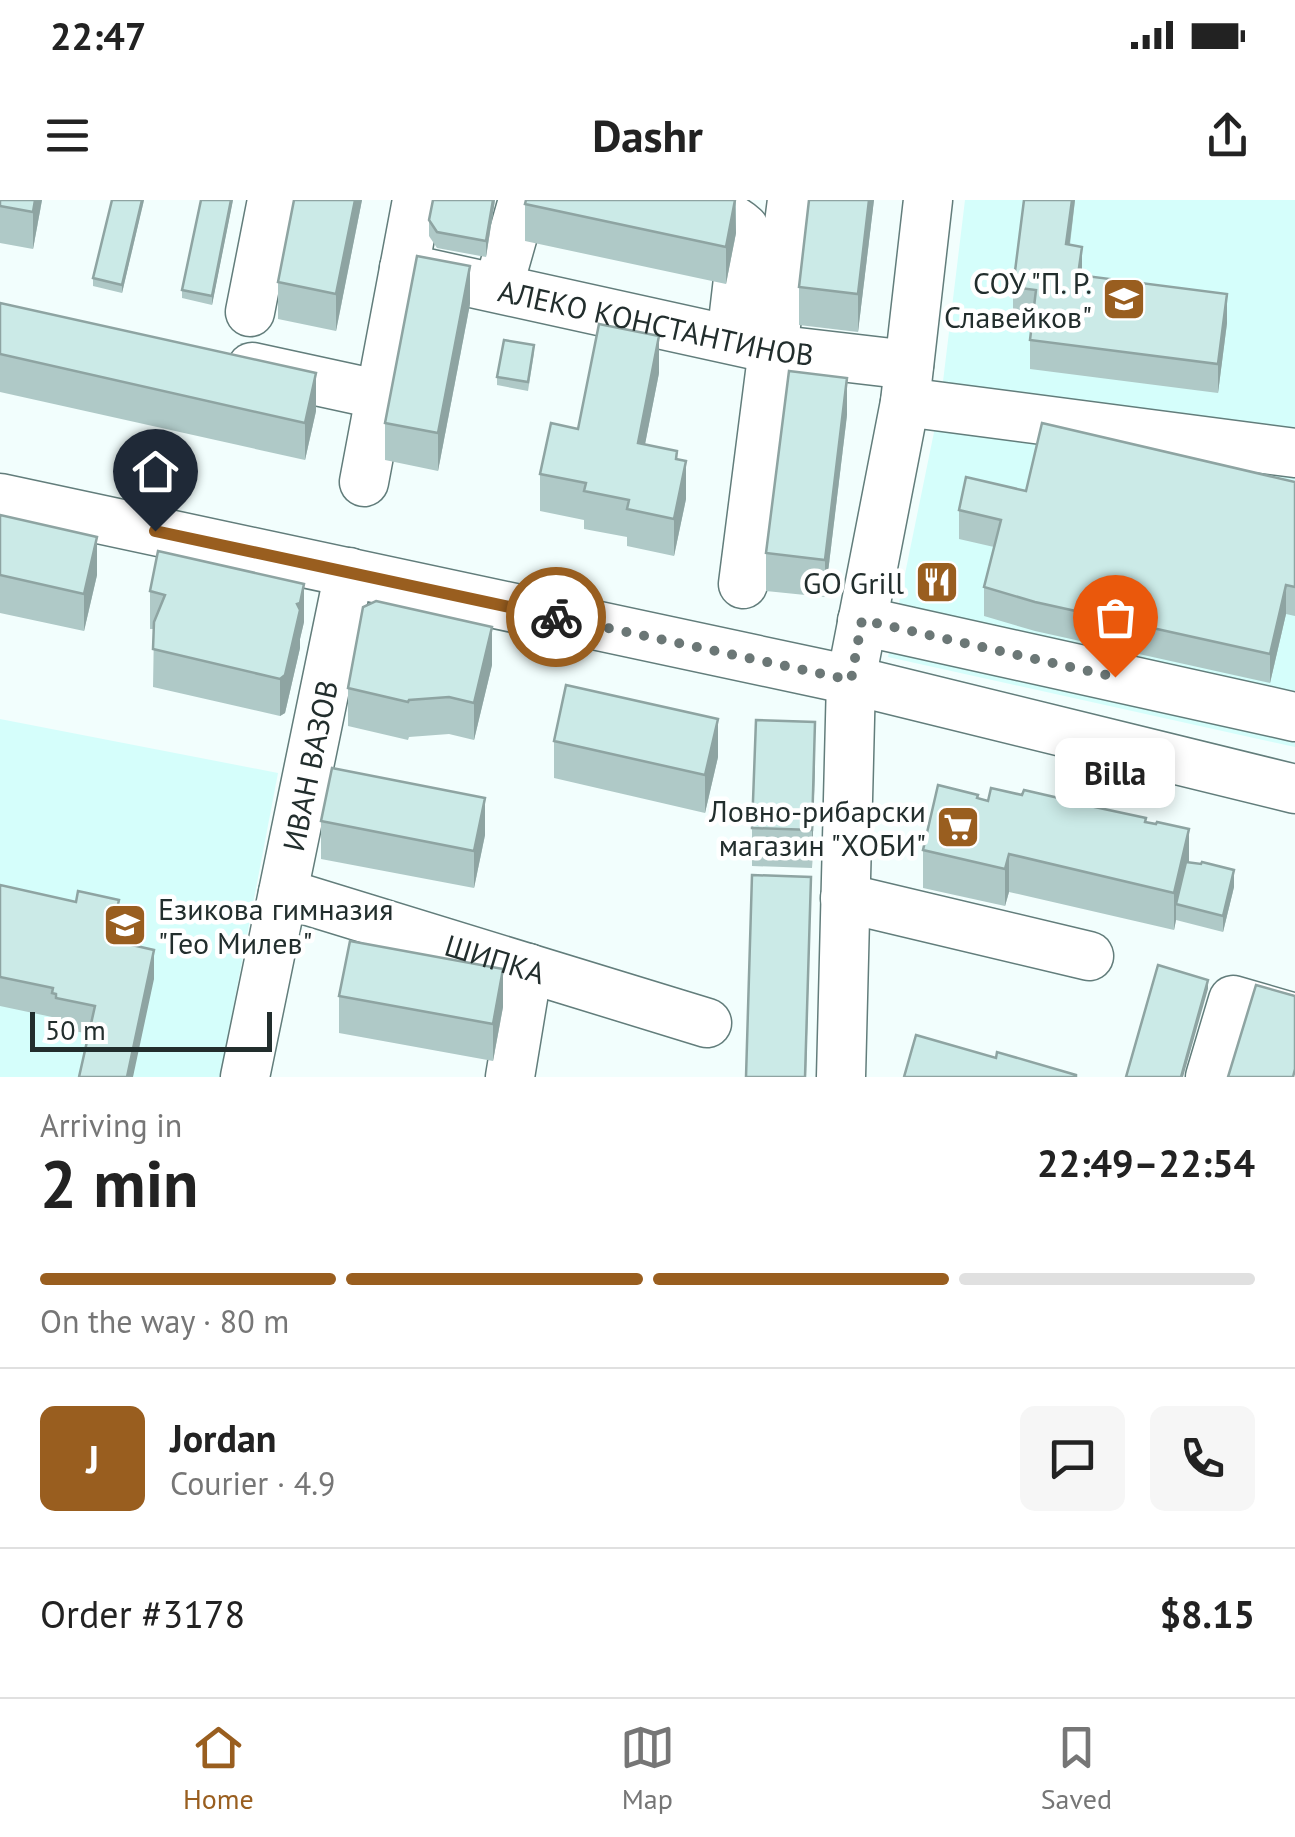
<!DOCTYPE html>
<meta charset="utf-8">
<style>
:root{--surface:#fff;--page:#f6f6f6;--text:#222;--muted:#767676;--line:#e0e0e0;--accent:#995e1f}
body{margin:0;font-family:"PT Sans",sans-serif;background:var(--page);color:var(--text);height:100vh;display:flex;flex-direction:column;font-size:38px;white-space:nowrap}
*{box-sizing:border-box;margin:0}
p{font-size:32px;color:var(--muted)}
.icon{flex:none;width:55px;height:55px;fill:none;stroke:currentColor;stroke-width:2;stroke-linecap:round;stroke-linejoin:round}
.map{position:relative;height:877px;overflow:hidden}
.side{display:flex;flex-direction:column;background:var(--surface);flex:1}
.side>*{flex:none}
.scale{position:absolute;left:30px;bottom:25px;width:242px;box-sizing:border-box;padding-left:10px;border:5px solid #222e2d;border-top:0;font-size:28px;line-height:35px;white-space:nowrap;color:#222e2d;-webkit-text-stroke:8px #fff;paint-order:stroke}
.pin{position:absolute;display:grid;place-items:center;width:85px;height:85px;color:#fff;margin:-102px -42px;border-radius:50% 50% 50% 0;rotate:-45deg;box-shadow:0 0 10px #0007}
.pin .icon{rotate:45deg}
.courier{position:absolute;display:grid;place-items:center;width:100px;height:100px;margin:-50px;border:8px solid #995e1f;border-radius:50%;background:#fff;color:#222;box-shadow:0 2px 12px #0007}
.bubble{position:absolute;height:70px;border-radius:15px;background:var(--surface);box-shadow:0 5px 15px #0003;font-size:32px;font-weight:700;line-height:70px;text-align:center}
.headline em{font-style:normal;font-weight:700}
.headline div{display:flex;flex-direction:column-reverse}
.headline{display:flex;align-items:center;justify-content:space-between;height:170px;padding:0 40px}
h1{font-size:65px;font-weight:700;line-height:75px}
.bar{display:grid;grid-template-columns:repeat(4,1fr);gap:15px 10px;align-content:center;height:120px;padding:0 40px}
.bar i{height:12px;border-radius:8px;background:var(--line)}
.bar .on{background:var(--accent)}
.bar p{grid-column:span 4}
.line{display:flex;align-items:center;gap:25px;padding:0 40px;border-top:2px solid var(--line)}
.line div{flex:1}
.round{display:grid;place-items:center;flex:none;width:105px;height:105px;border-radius:15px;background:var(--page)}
.status{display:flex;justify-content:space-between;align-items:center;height:70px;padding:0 50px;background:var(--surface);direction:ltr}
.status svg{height:28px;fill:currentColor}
header{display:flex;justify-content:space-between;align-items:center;height:130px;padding:0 40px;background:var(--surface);font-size:45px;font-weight:700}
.tab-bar{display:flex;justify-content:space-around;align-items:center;height:140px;border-top:2px solid var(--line);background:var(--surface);font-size:28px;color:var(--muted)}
.tab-bar a{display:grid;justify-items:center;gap:5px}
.tab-bar .on{color:var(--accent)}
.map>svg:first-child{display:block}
.built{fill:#d5fefb}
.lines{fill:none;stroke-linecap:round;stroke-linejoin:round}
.minor-casing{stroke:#627d7b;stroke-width:51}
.minor{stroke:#fff;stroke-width:48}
.wall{fill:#afc9c7}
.shaded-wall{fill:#8ea4a2}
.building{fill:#cbeae7;stroke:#8ea4a2;stroke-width:2.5}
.done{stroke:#6b7776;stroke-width:10;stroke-dasharray:0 18}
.route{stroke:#995e1f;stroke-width:12}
.labels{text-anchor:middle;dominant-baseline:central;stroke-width:9;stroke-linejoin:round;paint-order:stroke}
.poi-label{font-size:30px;fill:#222e2d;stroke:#fff;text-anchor:end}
.street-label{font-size:30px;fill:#222e2d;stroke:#fff}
</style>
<div class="status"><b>22:47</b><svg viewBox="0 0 49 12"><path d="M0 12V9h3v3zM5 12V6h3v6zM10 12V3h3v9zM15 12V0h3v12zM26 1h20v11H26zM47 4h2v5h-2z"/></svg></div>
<header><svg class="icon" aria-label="menu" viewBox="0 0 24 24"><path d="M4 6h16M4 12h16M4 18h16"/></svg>Dashr<svg class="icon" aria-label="share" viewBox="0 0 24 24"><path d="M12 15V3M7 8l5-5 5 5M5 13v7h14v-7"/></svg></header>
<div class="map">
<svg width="1295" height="877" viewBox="0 0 1295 877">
<rect width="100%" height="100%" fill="#f2fefd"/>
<g class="built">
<polygon points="965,0 1295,0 1295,547 888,457 941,198"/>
<polygon points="0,519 278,573 220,877 0,877"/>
</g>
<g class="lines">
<g class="minor-casing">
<g id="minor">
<path d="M662 0C690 6 722 8 744 28L731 139"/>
<path id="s1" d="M404 68 772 149 909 165"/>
<polyline points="498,88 523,0"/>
<polyline points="250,112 272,0"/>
<polyline points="252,167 381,195"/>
<polyline points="905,202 1295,253"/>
<polyline points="364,282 417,0"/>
<polyline points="0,298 851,480 1295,589"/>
<polyline points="743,384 792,0"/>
<polyline points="862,421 1295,517"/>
<path id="s2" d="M283 693 707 823"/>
<polyline points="845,698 1089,756"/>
<path id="s3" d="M245 877 349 372"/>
<polyline points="510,877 528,768"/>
<polyline points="841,877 851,480 905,202 928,0"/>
<polyline points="1210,877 1233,800 1295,818"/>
</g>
</g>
<use href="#minor" class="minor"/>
</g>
<g class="wall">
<polygon points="0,0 42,0 33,49 0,43"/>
<polygon points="112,0 144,0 122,93 93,86 93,78"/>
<polygon points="233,0 212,105 182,98 182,90"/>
<polygon points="294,0 362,0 336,131 278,119 278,82"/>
<polygon points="495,0 486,57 437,48 429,36 429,20"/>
<polygon points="736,0 736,33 726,84 525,41 525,4"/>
<polygon points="809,0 874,0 858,132 799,125 799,87"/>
<polygon points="1024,0 1075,0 1070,45 1082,75 1227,123 1218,193 1030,169 1030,140 1033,119 1013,116 1013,87"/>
<polygon points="0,103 316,211 305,260 0,192"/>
<polygon points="470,104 438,271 385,260 385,223"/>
<polygon points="534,153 528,191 497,185 497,177"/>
<polygon points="659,173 645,244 686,299 674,356 627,346 627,337 584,329 584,320 540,311 540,274 578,229"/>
<polygon points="847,215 825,397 766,391 766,353"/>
<polygon points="1295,282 1295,416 1286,414 1270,483 1035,431 984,416 984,387 994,347 959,339 959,310 1026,291"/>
<polygon points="0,315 97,375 84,431 0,413"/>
<polygon points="150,391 304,422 300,439 300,448 285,513 280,516 153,487 154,429 150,429"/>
<polygon points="492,465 474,540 449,534 409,537 408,540 348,526 348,488"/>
<polygon points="554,541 718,557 705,613 554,578"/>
<polygon points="815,560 812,668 752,666 752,628"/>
<polygon points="1022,595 1146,622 1189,662 1234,687 1223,732 1176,720 1174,730 1009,692 1005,706 923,688 923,650 978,598 988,601"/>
<polygon points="321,621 485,635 474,688 321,659"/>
<polygon points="0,685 119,729 116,742 154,779 89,834 56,827 56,823 52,822 52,817 0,806"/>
<polygon points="339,796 503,807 493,861 339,833"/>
</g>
<g class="shaded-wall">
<polygon points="35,0 42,0 33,49 33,12"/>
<polygon points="142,0 144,0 122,93 122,85"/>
<polygon points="231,0 233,0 212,105 212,96"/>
<polygon points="355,0 362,0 336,131 336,94"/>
<polygon points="493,0 495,0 486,57 486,41"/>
<polygon points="735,0 736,33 726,84 726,47"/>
<polygon points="869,0 874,0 858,132 858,94"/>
<polygon points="1072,0 1075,0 1066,73 1066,44"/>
<polygon points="1082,47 1082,76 1078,75"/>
<polygon points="470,66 470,104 438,271 438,233"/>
<polygon points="1227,94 1227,123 1218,193 1218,164"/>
<polygon points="659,136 659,173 638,280 638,243"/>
<polygon points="316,173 316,211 305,260 305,223"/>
<polygon points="847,178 847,215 825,397 825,360"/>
<polygon points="686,261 686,299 674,356 674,319"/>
<polygon points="97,337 97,375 84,431 84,394"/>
<polygon points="304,384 304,422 300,439 300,448 285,513 280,516 280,479 297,404"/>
<polygon points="1286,385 1286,414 1270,483 1270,454"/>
<polygon points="492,427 492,465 474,540 474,503"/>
<polygon points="718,519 718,557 705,613 705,575"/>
<polygon points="815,522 815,560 812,668 812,630"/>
<polygon points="485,598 485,635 474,688 474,651"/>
<polygon points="1189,629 1189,666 1176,704 1176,720 1174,730 1174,693"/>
<polygon points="1009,654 1009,692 1005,706 1005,669"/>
<polygon points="1234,670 1234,687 1223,732 1223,716"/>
<polygon points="811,677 806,877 805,877"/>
<polygon points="119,700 119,729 110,770 110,740"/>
<polygon points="154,750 154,779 133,877 127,877"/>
<polygon points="503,769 503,807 493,861 493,824"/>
<polygon points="1208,780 1208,789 1183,877 1181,877"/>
</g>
<g class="building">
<polygon points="0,0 35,0 33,12 0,6"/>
<polygon points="112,0 142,0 122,85 93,78"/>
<polygon points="201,0 231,0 212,96 182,90"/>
<polygon points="294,0 355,0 336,94 278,82"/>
<polygon points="433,0 493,0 486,41 437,32 429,20"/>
<polygon points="526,0 735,0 726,47 525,4"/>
<polygon points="809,0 869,0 858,94 799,87"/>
<polygon points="1024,0 1072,0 1066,44 1082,47 1078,75 1227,94 1218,164 1030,140 1036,90 1013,87"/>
<polygon points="417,56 470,66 438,233 385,223"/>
<polygon points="0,103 316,173 305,223 0,154"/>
<polygon points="599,124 659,136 638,243 677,251 676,259 686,261 674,319 627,309 629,300 584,291 586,283 540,274 551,223 578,229"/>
<polygon points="504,140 534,145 528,182 497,177"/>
<polygon points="789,171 847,178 825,360 766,353"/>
<polygon points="1042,223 1295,282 1295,387 1286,385 1270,454 1035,402 984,387 1001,320 959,310 966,277 1026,291"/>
<polygon points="0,315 97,337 84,394 0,375"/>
<polygon points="158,351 304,384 300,403 297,404 300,410 285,475 280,479 153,449 154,422 165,395 150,391"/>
<polygon points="376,401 492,427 474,503 449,497 409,500 408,502 348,488 363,407"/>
<polygon points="566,485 718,519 705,575 554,541"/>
<polygon points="756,520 815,522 812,630 752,628"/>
<polygon points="332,568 485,598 474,651 321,621"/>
<polygon points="938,585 978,595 977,598 988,601 991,588 1022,595 1024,590 1063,599 1062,603 1075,606 1076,603 1146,618 1145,622 1156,624 1157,622 1189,629 1174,693 1009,654 1005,669 923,650"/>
<polygon points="1186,662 1201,664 1202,662 1234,670 1223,716 1176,704"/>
<polygon points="752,675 811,677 805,877 746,877"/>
<polygon points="0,685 76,702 78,691 119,700 110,740 154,750 127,877 79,877 95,806 56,798 56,794 52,793 53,788 0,777"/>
<polygon points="350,741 503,769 493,824 339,796"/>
<polygon points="1158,765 1208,780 1181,877 1126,877"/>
<polygon points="1256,785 1295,796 1295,869 1293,877 1228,877"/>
<polygon points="916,835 996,858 997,852 1076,875 1076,877 904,877"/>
</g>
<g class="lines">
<polyline class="done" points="556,417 851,480 862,420 1115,477"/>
<polyline class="route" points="155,331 556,417"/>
</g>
<defs>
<g id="school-square" transform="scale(2.25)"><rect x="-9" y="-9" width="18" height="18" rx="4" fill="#995e1f" stroke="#fff"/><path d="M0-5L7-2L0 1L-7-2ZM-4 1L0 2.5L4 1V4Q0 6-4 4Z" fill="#fff"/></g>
<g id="restaurant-square" transform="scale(2.25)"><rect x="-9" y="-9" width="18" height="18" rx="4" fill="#995e1f" stroke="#fff"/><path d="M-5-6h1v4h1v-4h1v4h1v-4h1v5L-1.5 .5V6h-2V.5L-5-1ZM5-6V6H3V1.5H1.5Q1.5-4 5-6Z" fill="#fff"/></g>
<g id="supermarket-square" transform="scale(2.25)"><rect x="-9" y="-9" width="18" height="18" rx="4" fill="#995e1f" stroke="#fff"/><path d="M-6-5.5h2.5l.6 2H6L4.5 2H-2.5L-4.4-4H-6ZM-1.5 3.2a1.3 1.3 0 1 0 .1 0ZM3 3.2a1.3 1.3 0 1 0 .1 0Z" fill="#fff"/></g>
</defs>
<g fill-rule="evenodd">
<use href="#school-square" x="1124" y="99"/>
<use href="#restaurant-square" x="937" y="382"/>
<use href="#supermarket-square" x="958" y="627"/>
<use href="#school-square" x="125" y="725"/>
</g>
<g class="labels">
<g class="poi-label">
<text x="1092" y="82">СОУ "П. Р.<tspan x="1092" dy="34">Славейков"</tspan></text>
<text x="904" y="382">GO Grill</text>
<text x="926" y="610">Ловно-рибарски<tspan x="926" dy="34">магазин "ХОБИ"</tspan></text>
<text x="158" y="708" text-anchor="start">Езикова гимназия<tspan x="158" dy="34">"Гео Милев"</tspan></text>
</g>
<g class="street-label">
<text stroke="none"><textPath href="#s1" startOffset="258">АЛЕКО КОНСТАНТИНОВ</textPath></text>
<text stroke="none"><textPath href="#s3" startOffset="318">ИВАН ВАЗОВ</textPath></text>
<text stroke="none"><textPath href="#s2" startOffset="222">ШИПКА</textPath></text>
</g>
</g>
</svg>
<div class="scale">50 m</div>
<div class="pin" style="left:1115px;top:477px;background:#ea580c"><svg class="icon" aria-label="bag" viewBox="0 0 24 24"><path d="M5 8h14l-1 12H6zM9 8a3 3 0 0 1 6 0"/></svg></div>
<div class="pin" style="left:155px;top:331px;background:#1f2937"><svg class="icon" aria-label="home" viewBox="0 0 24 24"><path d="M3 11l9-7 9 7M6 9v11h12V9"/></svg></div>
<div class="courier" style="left:556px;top:417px"><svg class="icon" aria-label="bike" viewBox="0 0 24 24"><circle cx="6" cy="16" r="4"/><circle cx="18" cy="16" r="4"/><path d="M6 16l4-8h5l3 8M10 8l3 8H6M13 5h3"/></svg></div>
<div class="bubble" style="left:1055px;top:538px;width:120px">Billa</div>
</div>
<section class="side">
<div class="headline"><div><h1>2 min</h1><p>Arriving in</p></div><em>22:49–22:54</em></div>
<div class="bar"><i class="on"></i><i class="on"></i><i class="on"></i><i></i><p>On the way · 80 m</p></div>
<div class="line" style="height:180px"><b class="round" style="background:var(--accent);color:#fff">J</b><div><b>Jordan</b><p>Courier · 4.9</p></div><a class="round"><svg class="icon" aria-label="chat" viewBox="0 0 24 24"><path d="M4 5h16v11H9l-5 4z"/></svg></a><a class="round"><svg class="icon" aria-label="phone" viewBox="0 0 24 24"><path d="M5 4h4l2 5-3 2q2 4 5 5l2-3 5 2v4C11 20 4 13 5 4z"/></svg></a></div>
<div class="line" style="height:130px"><div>Order #3178</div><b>$8.15</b></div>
</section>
<nav class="tab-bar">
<a class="on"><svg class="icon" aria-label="home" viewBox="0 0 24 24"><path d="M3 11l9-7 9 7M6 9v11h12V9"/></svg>Home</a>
<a><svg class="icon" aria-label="map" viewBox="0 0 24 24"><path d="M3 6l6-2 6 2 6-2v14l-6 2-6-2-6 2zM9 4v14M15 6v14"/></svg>Map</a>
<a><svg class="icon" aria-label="saved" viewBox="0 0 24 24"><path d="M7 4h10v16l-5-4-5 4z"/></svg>Saved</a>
</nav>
